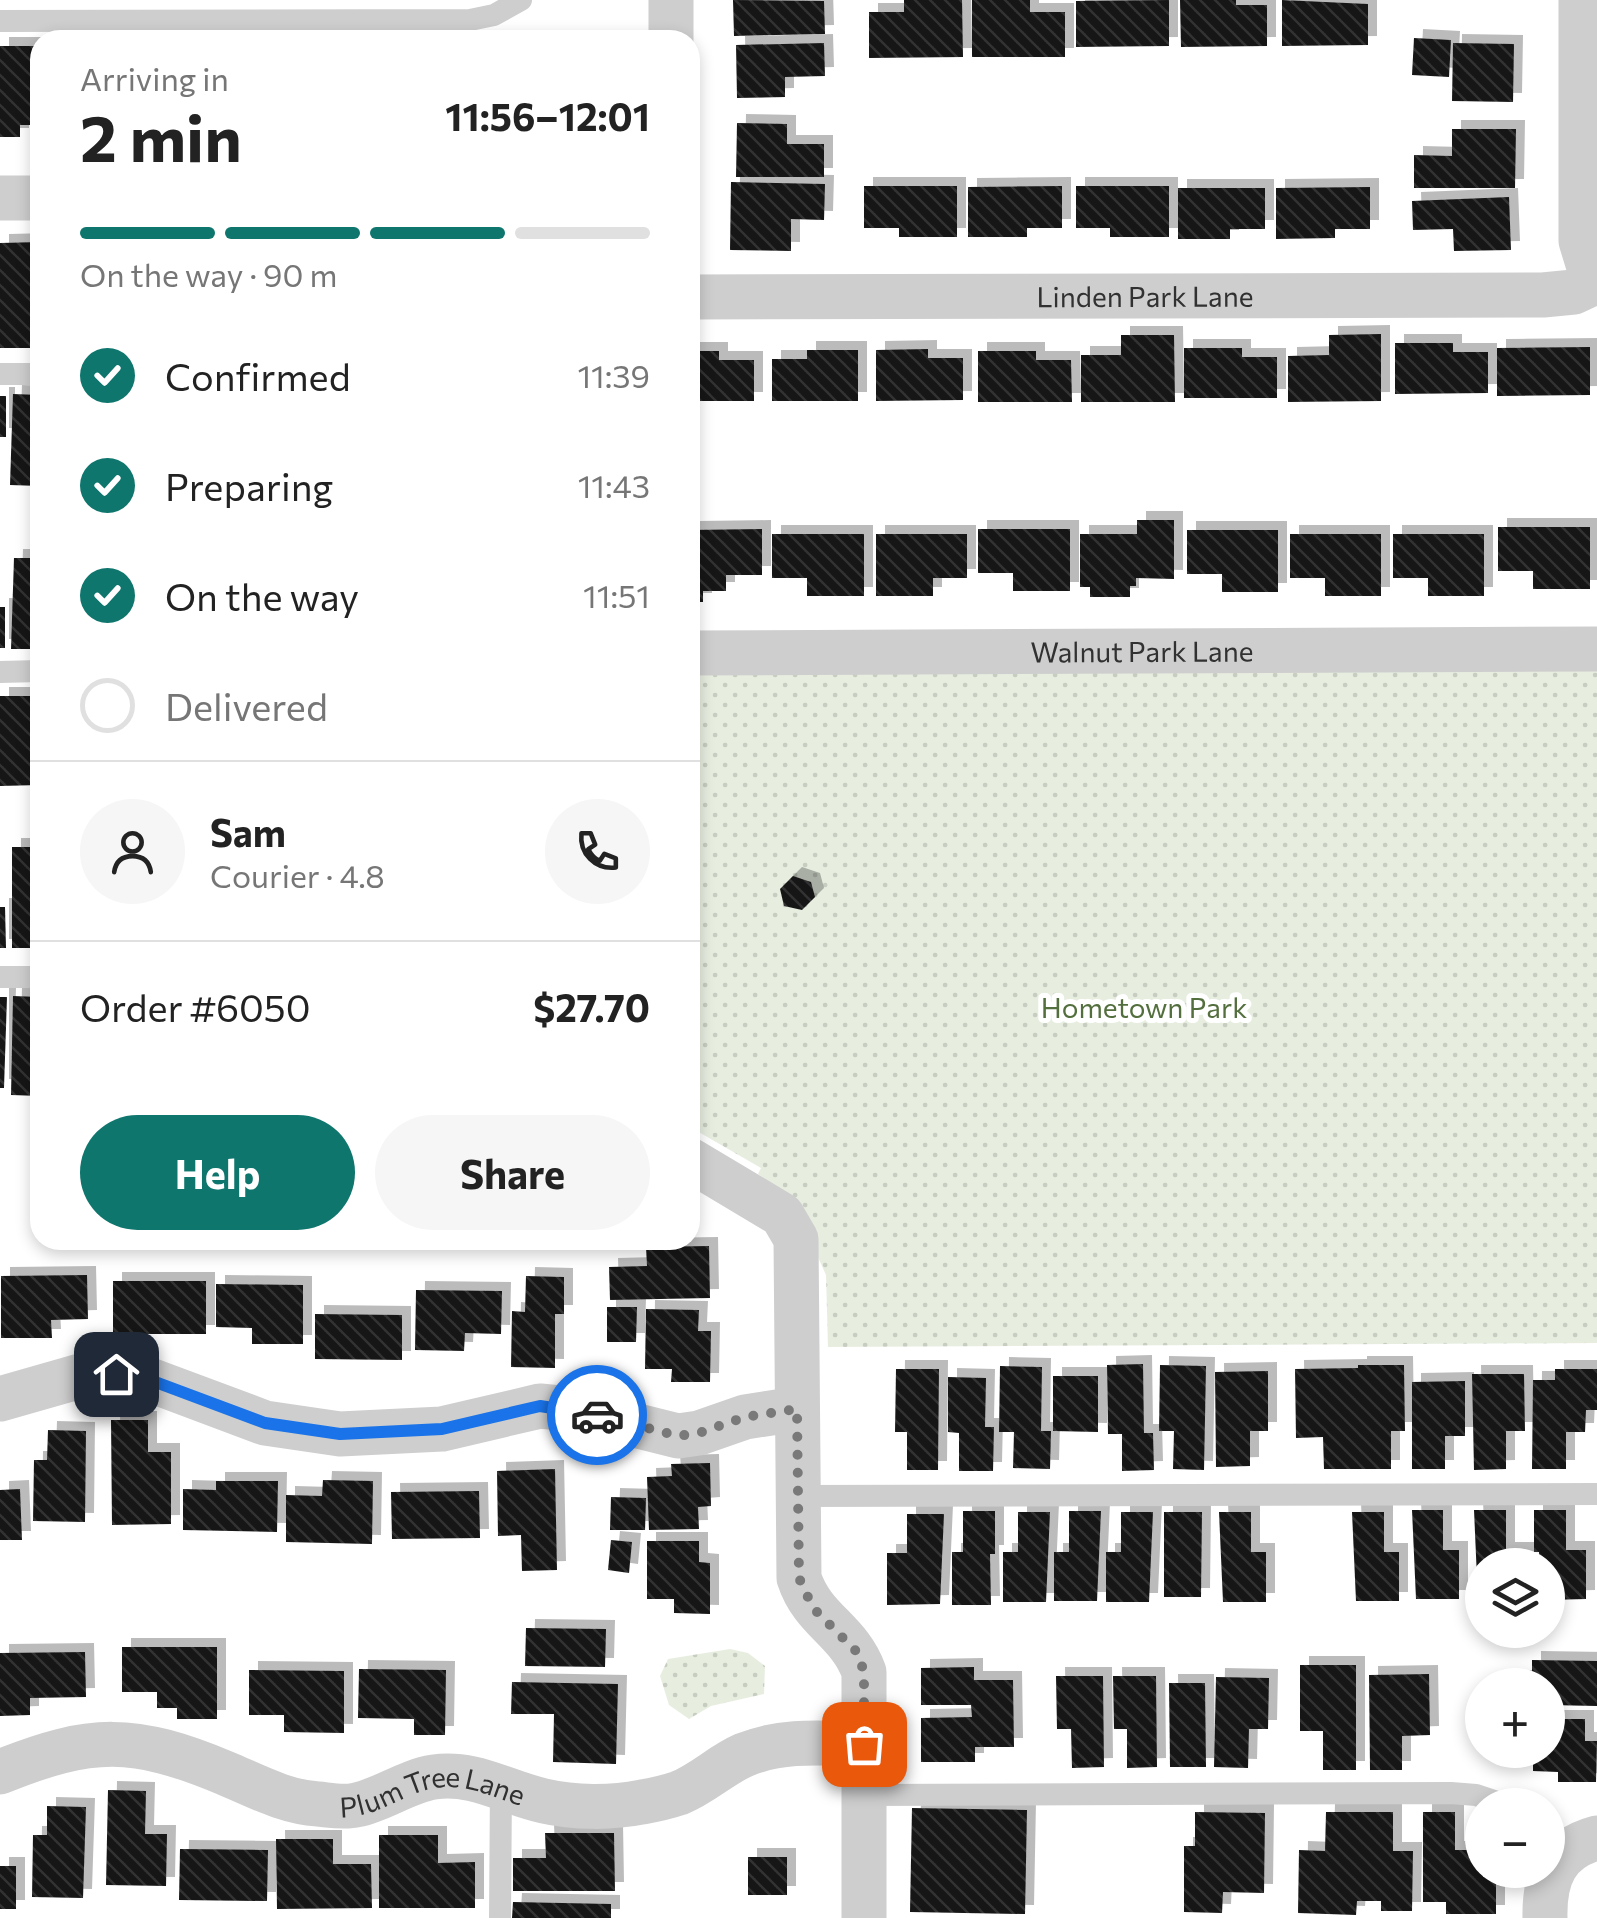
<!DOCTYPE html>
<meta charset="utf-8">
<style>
:root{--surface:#fff;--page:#f6f6f6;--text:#222;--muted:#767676;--line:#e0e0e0;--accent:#0f766e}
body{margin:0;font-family:Commissioner,sans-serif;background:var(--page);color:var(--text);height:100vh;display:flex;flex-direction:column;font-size:38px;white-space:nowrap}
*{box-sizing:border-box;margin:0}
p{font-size:32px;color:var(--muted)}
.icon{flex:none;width:55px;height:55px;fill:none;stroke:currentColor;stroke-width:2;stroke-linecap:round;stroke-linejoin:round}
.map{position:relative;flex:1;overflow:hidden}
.sheet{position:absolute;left:30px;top:30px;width:670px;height:1220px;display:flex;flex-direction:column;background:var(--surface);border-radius:30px;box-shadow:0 5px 15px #0003}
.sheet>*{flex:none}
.fabs{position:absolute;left:1465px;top:1548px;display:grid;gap:20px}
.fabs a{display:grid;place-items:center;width:100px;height:100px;border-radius:50%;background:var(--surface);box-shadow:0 5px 15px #0003;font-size:50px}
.pin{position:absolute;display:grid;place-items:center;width:85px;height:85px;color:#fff;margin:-42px;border-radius:20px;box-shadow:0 5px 15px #0006}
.courier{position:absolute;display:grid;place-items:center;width:100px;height:100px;margin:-50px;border:8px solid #1a73e8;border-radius:50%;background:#fff;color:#222;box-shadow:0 2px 12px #0007}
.head em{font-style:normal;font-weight:700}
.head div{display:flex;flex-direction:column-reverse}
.head{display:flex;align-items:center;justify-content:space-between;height:170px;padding:0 50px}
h1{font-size:65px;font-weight:700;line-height:75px}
.bar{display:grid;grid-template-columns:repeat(4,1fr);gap:15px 10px;align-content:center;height:120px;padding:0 50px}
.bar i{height:12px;border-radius:8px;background:var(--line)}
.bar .current{background:var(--accent)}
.bar p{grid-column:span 4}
.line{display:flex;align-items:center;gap:25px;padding:0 50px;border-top:2px solid var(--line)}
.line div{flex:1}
.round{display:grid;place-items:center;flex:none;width:105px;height:105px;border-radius:52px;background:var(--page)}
ol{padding:0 50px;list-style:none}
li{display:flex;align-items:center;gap:30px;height:110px}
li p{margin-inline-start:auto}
li .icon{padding:10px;border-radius:50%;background:var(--accent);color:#fff;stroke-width:4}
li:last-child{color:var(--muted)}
li i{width:55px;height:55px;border:5px solid var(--line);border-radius:50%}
.cta{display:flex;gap:20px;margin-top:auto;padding:20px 50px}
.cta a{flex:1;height:115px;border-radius:60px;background:var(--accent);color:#fff;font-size:40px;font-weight:700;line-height:115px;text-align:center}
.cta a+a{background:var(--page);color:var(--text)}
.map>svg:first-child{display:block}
.park{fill:url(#park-dots)}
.building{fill:url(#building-back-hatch);filter:url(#shadow)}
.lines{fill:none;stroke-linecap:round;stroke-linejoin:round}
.service{stroke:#cecece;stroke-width:22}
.minor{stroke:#cecece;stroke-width:45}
.done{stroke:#797979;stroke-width:10;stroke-dasharray:0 18}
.route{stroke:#1a73e8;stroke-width:12}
.labels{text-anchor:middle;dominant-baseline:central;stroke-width:10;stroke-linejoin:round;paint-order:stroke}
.street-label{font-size:28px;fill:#313131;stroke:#fff}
.park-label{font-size:28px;fill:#536f3d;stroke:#fff}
</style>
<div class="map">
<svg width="1597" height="1918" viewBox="0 0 1597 1918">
<defs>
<pattern id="park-dots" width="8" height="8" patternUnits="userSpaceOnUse" patternTransform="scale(2.5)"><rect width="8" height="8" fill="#e7eee0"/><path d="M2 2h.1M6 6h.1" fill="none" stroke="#c7cdc1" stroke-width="1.8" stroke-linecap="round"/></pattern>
<pattern id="building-back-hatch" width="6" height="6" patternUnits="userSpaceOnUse" patternTransform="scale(2.5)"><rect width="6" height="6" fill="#181818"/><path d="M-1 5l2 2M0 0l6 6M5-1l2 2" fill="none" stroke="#313131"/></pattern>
<filter id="shadow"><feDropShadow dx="9" dy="-9" stdDeviation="0" flood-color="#0004"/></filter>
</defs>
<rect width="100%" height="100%" fill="#fff"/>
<g class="park">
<polygon points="1597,667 1597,1343 828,1347 826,1275 791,1197 758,1174 761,1168 690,1127 690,669"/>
<polygon points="730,1649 748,1653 765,1666 764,1694 711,1706 689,1719 669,1705 660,1676 668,1659"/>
</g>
<g class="building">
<polygon points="733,0 824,1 825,34 734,36"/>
<polygon points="904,0 962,0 963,57 869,58 869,12 904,12"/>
<polygon points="972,0 1030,0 1030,12 1065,12 1065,57 972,57"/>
<polygon points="1169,0 1169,46 1076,47 1076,1"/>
<polygon points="1180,0 1236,0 1236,5 1267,5 1267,46 1181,47"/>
<polygon points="1282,0 1368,4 1368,45 1282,46"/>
<polygon points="1414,38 1451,40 1449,77 1412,75"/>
<polygon points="824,43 825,76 785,77 785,97 737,98 736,45"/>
<polygon points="1453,43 1514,44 1513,102 1452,101"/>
<polygon points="0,46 40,46 40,125 20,125 20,137 0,137"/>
<polygon points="737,123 787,124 787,144 824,144 824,177 736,177"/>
<polygon points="1452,129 1516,129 1515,188 1414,188 1414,155 1452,156"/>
<polygon points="731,182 825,184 824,220 791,219 791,251 730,250"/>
<polygon points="864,186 957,186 957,237 899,237 899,228 864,228"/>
<polygon points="1062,186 1062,228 1027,228 1027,237 968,237 968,187"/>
<polygon points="1076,186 1169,186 1169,237 1110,237 1110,228 1076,228"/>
<polygon points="1370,187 1370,229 1335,229 1335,238 1276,239 1276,188"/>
<polygon points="1178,188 1265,188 1265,229 1230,229 1230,239 1178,239"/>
<polygon points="1509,197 1511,250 1454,251 1453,229 1413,230 1412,201"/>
<polygon points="40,242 40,348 0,348 0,243"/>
<polygon points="1381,334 1381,401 1288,402 1288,356 1329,355 1329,335"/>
<polygon points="1121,335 1174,335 1175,402 1081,402 1081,355 1121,355"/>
<polygon points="1395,343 1453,343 1453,352 1488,352 1488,393 1395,394"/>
<polygon points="1590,347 1590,395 1497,396 1497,348"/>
<polygon points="1184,348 1242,348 1242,357 1277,357 1277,398 1184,398"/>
<polygon points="928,349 928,358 963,358 963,400 876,401 876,350"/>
<polygon points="807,350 858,350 858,401 772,401 772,359 807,359"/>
<polygon points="690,351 719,351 719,360 754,360 754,401 690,401"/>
<polygon points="978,351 1036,351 1036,360 1071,360 1072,402 978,402"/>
<polygon points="13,394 40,395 40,486 10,485"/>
<rect x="0" y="396" width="6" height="41"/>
<polygon points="1137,520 1174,520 1174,579 1136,578 1136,586 1130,586 1130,597 1090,597 1090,587 1080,587 1080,534 1137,534"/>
<polygon points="1498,527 1590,527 1590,589 1533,589 1533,571 1498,571"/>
<polygon points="762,529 762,575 726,575 726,591 703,591 703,602 690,602 690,530"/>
<polygon points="978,529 1070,529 1070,591 1013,591 1013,573 978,573"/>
<polygon points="1187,530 1278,530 1278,592 1222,592 1222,574 1187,574"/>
<polygon points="772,534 864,534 864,596 807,596 807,578 772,578"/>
<polygon points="876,534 967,534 967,578 933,578 933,596 876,596"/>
<polygon points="1290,534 1381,534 1381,596 1325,596 1325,578 1290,578"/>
<polygon points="1393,534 1484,534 1484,596 1428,596 1428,578 1393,578"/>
<polygon points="14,558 40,558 40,649 11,649"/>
<rect x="0" y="607" width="5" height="41"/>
<polygon points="0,696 40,696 40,785 0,786"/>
<rect x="12" y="847" width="28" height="101"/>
<polygon points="793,876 811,882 815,897 802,910 784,906 780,889"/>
<polygon points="0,907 5,907 6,948 0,948"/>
<polygon points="13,996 40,997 40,1096 11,1095"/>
<polygon points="0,997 7,997 4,1088 0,1088"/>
<polygon points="709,1246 710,1298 610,1300 609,1267 647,1266 646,1247"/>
<polygon points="87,1275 88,1319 51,1320 52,1338 1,1338 1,1276"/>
<polygon points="526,1276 564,1277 564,1314 555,1314 555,1368 511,1367 512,1311 525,1312"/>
<rect x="113" y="1281" width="93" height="53"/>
<polygon points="216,1284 303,1285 303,1344 252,1344 252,1328 216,1327"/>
<polygon points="416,1290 502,1291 501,1334 465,1333 464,1351 415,1350"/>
<polygon points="607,1307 637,1307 636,1342 607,1342"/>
<polygon points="646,1309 699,1310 698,1331 711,1331 710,1382 671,1382 672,1369 645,1369"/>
<polygon points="315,1314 402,1315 402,1360 315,1359"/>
<polygon points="1143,1364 1144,1433 1153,1433 1154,1470 1122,1471 1122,1434 1108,1434 1107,1365"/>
<polygon points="1160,1365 1206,1366 1204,1470 1173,1469 1174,1431 1159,1431"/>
<polygon points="1358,1365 1404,1365 1405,1431 1391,1431 1391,1469 1324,1469 1323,1437 1296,1438 1295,1369 1358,1368"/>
<polygon points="1000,1366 1042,1367 1041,1431 1051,1431 1050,1469 1013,1468 1014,1432 999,1432"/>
<polygon points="896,1369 939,1369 938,1470 907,1470 907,1432 895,1432"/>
<polygon points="1555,1369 1597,1369 1597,1410 1586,1410 1585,1432 1566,1432 1566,1469 1532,1469 1533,1380 1555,1380"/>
<polygon points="1268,1371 1268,1431 1250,1431 1250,1466 1216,1467 1215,1372"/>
<polygon points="1472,1374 1524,1374 1525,1431 1506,1431 1506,1469 1474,1470"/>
<polygon points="1053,1376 1098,1376 1098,1432 1053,1431"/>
<polygon points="948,1377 986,1378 985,1427 994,1427 993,1471 959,1471 959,1433 948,1432"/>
<polygon points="1465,1381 1465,1436 1445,1436 1445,1469 1412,1469 1412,1382"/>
<polygon points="111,1420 148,1420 148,1452 171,1452 171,1524 112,1525"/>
<polygon points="48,1430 86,1431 85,1522 33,1521 34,1460 47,1460"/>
<polygon points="710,1463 711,1506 698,1507 699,1529 649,1530 647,1477 672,1476 671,1464"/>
<polygon points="555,1469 557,1570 522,1571 521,1535 498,1536 497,1471"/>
<polygon points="323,1480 373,1481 372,1544 286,1542 286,1495 322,1496"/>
<polygon points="216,1481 278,1481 277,1532 183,1530 183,1489 216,1490"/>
<polygon points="20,1489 22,1540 0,1540 0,1490"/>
<polygon points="479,1491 480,1538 392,1539 391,1492"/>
<polygon points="611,1497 646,1498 645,1530 610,1530"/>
<polygon points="1412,1510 1443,1510 1443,1550 1459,1550 1459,1599 1416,1599"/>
<polygon points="1474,1510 1506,1510 1506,1551 1525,1551 1525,1565 1482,1565 1482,1601 1478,1601"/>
<polygon points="1534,1510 1566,1510 1566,1550 1586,1550 1586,1599 1548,1600 1548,1565 1539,1565 1539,1552 1534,1552"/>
<polygon points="963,1511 995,1511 995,1554 990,1554 991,1605 952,1605 952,1552 963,1552"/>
<polygon points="1069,1511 1101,1511 1097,1601 1054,1601 1054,1552 1069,1552"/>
<polygon points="1018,1512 1050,1512 1046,1602 1003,1602 1003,1552 1018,1552"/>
<polygon points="1121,1512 1153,1512 1149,1602 1106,1602 1106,1552 1121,1552"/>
<polygon points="1164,1512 1202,1512 1201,1597 1164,1597"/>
<polygon points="1219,1512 1251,1512 1251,1552 1266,1552 1266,1602 1223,1602"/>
<polygon points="1352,1512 1384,1512 1384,1552 1399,1552 1399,1601 1356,1601"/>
<polygon points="907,1514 944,1514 940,1604 887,1605 887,1553 907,1553"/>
<polygon points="611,1540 632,1542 629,1573 608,1570"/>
<polygon points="647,1541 699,1541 699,1562 710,1563 710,1614 674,1613 674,1599 647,1599"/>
<polygon points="526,1628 606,1629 605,1667 525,1666"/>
<polygon points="122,1647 217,1647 217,1719 177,1719 177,1708 157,1708 157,1692 122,1692"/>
<polygon points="85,1652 86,1697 30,1698 30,1715 0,1716 0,1653"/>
<polygon points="1532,1660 1597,1661 1597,1706 1548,1705 1548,1685 1496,1685 1497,1679 1532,1679"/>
<polygon points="1300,1665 1356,1665 1356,1770 1323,1770 1323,1731 1300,1731"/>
<polygon points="974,1667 974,1680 1013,1680 1014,1747 975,1747 975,1762 921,1762 921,1718 972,1717 971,1705 921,1705 921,1668"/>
<polygon points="359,1669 446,1670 445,1735 414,1735 414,1719 358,1718"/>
<polygon points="249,1670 344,1671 344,1733 284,1732 284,1715 249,1715"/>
<polygon points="1429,1674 1430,1735 1402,1736 1402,1770 1370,1770 1369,1675"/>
<polygon points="1056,1676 1103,1676 1104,1767 1072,1768 1071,1729 1057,1729"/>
<polygon points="1113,1676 1156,1676 1157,1767 1127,1768 1127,1729 1114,1729"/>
<polygon points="1216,1677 1269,1678 1268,1729 1249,1729 1248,1768 1214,1767"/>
<polygon points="512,1682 618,1684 616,1764 553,1762 554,1714 511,1714"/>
<polygon points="1169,1683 1205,1683 1206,1767 1170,1767"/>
<polygon points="1548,1719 1585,1719 1585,1741 1597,1741 1596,1782 1558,1782 1558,1772 1533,1771 1533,1750 1548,1750"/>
<polygon points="108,1790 146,1791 145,1834 167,1834 166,1886 106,1885"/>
<polygon points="47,1806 86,1807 83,1898 32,1897 33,1835 47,1835"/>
<polygon points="912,1808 1027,1810 1025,1914 910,1912"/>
<polygon points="1195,1812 1265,1813 1264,1893 1223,1892 1222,1913 1184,1912 1184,1846 1195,1846"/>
<polygon points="1326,1812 1393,1812 1393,1851 1413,1851 1412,1911 1381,1911 1381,1901 1357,1901 1356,1915 1298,1913 1299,1850 1325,1851"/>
<polygon points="1423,1812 1455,1812 1455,1850 1482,1850 1483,1877 1496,1877 1496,1914 1446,1914 1446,1902 1423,1902"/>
<polygon points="545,1833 614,1833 615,1891 513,1891 513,1858 546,1858"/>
<polygon points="379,1835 438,1835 438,1863 475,1862 475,1908 379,1908"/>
<polygon points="276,1839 333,1839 333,1864 371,1864 372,1908 277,1909"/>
<polygon points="180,1849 268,1850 267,1901 179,1900"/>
<rect x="748" y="1857" width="39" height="38"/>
<rect x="0" y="1866" width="16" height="43"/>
<polygon points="513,1902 611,1904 611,1918 512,1918"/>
</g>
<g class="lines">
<g class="service">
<polyline points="0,21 470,20 494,15 521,0"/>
<polyline points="0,374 40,374"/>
<polyline points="0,672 40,671"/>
<polyline points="0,977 40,977"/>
<polyline points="798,1496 1597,1494"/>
<polyline points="864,1795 1451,1793 1476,1795 1506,1805"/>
<polyline points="500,1918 501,1785"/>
</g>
<g class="minor">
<polyline points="671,0 671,40"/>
<polyline points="1581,0 1581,241 1588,264 1597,276"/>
<polyline points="0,198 40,198"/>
<path id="s1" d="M690 297 1543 295 1574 292 1597 281"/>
<path id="s2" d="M690 653 1597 649"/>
<path d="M690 1160 782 1215 796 1239 799 1578C813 1621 849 1630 864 1672V1918"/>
<polyline points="0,1399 84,1375 116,1374 150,1380 265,1423 340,1434 442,1429 540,1406 570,1409 678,1436 699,1433 745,1417 797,1409"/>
<path id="s3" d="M0 1772C91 1735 134 1735 225 1773 256 1786 285 1802 318 1804 329 1805 344 1808 356 1805 382 1800 407 1781 434 1777 474 1771 507 1793 544 1801 574 1808 612 1808 642 1802 654 1800 667 1797 679 1793 702 1784 721 1765 744 1755 783 1739 822 1743 864 1744"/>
<path d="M1545 1918C1544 1877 1556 1849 1597 1838"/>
</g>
</g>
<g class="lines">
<polyline class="done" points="597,1415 678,1436 699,1433 745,1417 797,1409 799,1578 813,1608 857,1652 864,1672 864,1744"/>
<polyline class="route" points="116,1374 150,1380 265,1423 340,1434 442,1429 540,1406 597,1415"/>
</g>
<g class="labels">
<g class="street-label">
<text stroke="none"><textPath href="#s1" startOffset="455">Linden Park Lane</textPath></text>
<text stroke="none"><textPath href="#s2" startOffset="452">Walnut Park Lane</textPath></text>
<text stroke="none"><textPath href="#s3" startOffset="450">Plum Tree Lane</textPath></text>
</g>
<g class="park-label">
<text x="1144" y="1007">Hometown Park</text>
</g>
</g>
</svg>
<div class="fabs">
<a><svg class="icon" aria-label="layers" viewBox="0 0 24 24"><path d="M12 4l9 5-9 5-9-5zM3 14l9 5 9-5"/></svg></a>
<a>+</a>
<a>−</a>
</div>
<div class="pin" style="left:864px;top:1744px;background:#ea580c"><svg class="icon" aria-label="bag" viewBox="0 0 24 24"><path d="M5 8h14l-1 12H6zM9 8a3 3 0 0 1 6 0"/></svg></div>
<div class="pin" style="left:116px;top:1374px;background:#1f2937"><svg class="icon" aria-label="home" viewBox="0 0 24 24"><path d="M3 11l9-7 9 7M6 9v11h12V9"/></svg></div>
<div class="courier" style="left:597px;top:1415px"><svg class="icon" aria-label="car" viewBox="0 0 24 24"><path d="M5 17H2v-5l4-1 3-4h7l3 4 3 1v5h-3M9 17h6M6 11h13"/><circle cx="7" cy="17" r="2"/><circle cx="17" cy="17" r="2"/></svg></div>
<section class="sheet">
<div class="head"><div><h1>2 min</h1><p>Arriving in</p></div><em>11:56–12:01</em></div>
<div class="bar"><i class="current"></i><i class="current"></i><i class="current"></i><i></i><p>On the way · 90 m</p></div>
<ol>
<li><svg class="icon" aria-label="check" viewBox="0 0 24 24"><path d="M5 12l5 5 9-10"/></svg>Confirmed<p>11:39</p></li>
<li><svg class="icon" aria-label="check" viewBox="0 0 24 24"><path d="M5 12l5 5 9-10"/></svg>Preparing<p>11:43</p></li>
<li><svg class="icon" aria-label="check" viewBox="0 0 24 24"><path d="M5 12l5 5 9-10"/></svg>On the way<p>11:51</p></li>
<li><i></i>Delivered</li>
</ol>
<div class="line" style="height:180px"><a class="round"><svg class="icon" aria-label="person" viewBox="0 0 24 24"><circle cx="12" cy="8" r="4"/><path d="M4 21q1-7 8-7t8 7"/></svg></a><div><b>Sam</b><p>Courier · 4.8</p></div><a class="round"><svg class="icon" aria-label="phone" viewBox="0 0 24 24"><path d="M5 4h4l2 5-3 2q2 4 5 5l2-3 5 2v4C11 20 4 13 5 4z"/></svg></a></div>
<div class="line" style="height:130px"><div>Order #6050</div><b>$27.70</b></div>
<div class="cta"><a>Help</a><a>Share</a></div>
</section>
</div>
